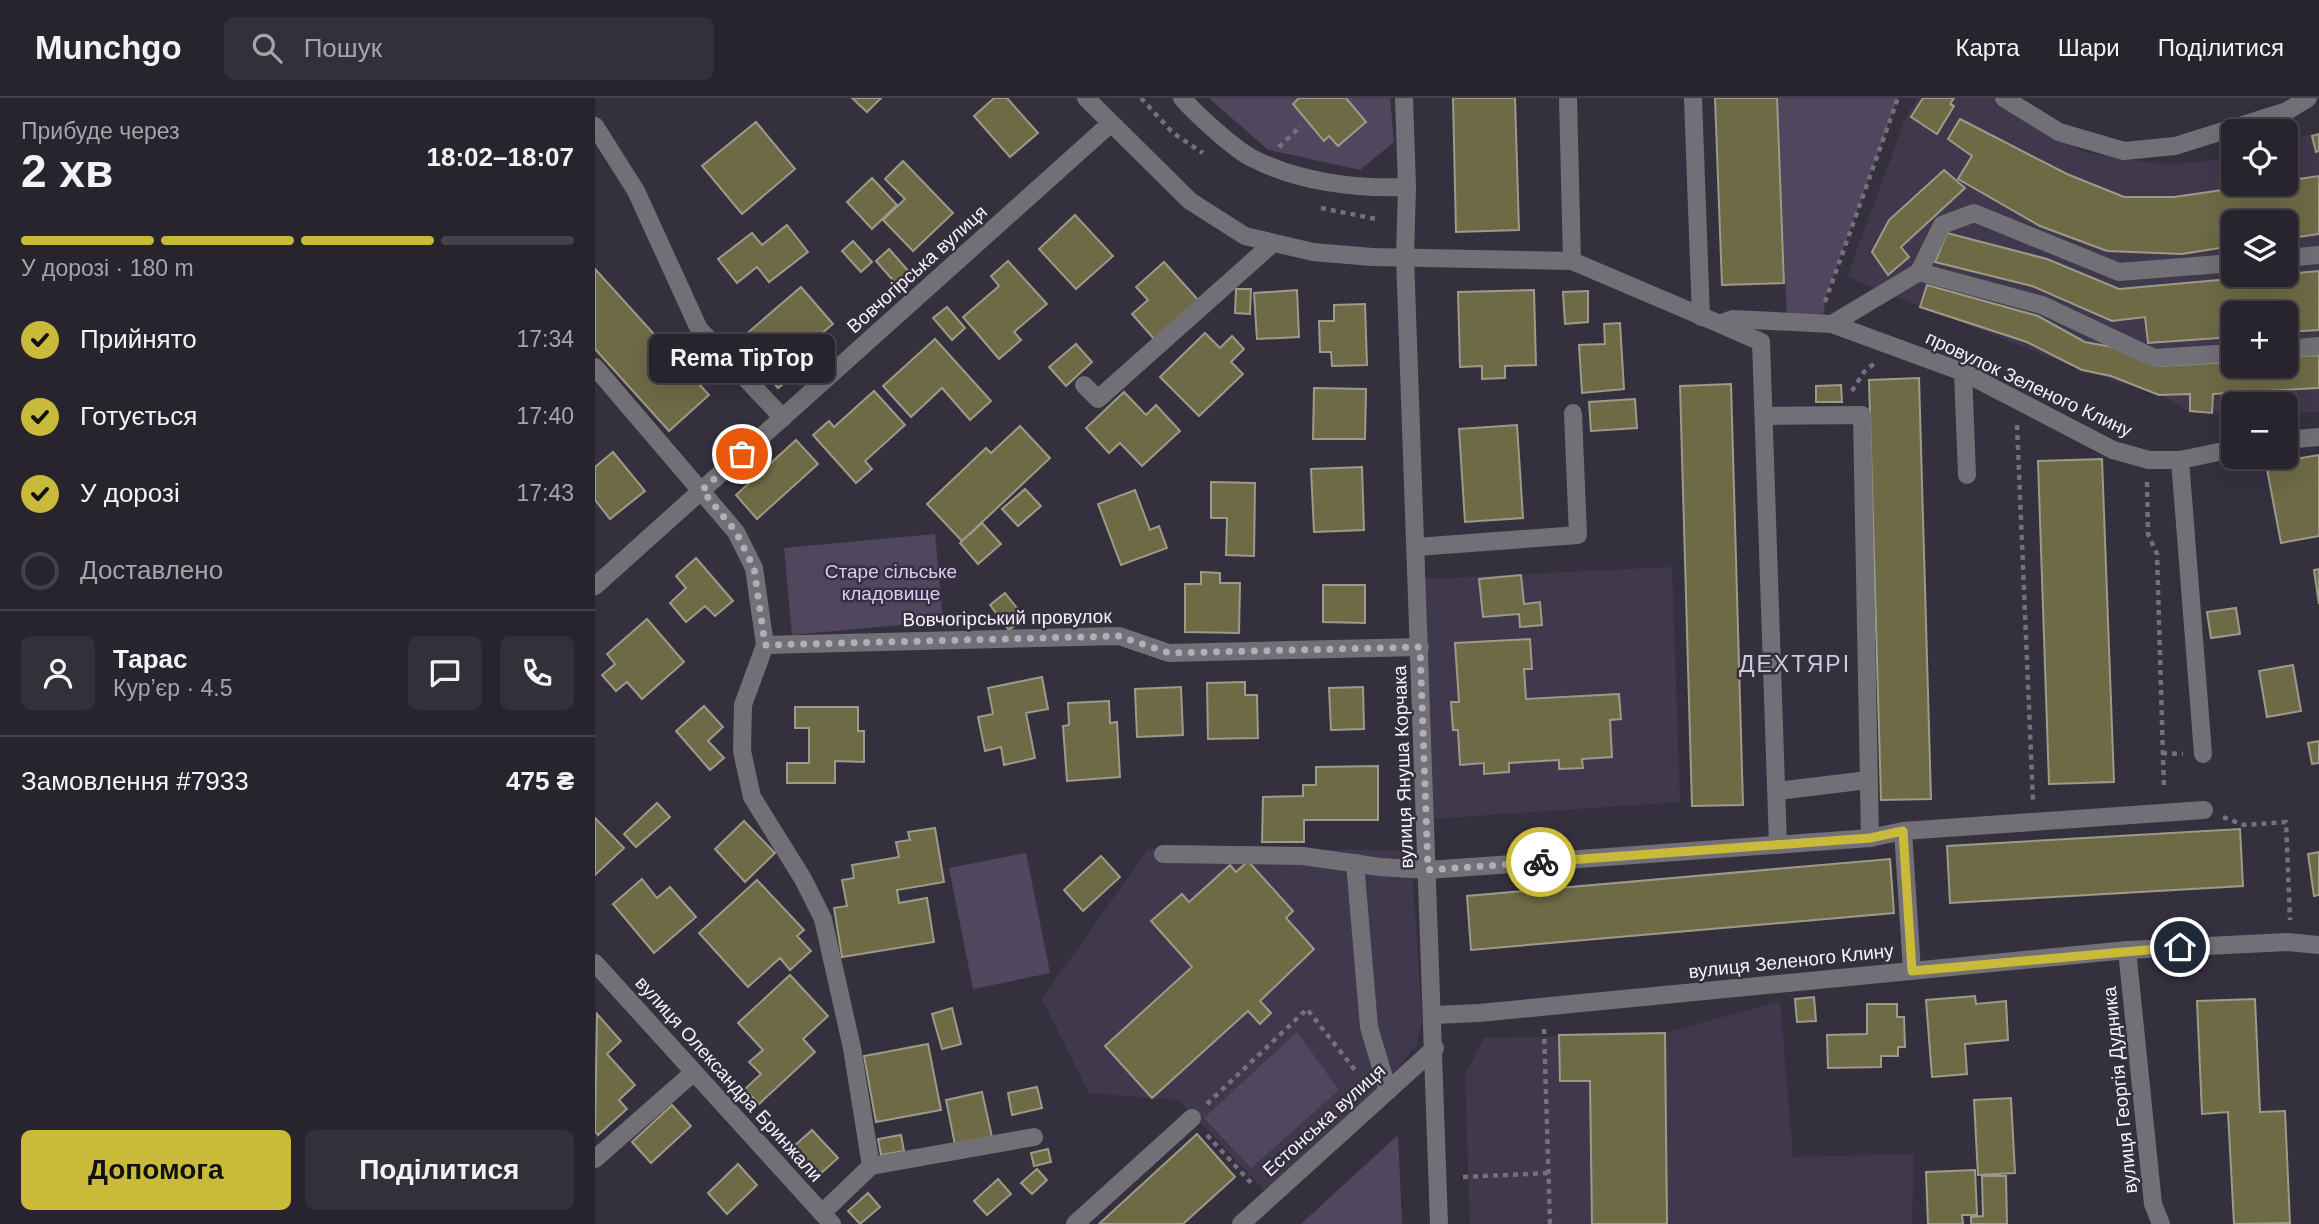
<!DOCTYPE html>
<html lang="uk">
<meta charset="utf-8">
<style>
:root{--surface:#28242e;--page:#34303a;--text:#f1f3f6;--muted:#a5a4aa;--line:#44414a;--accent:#c9ba3a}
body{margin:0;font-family:Helvetica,sans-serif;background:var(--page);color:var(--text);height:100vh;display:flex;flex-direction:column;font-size:26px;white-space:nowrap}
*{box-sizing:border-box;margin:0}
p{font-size:23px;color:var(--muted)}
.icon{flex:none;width:38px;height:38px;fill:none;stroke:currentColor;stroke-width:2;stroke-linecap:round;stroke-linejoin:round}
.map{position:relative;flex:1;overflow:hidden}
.sheet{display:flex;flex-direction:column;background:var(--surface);width:595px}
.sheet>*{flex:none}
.buttons{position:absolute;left:1626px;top:21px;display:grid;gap:14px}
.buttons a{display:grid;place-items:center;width:77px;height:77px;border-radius:10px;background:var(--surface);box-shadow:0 7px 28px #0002,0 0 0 2px var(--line);font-size:35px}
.pin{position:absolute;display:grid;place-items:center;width:60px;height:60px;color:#fff;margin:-30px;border:4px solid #fff;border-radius:50%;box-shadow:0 2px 7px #0007}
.courier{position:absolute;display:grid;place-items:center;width:70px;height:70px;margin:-35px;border:5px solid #c9ba3a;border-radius:50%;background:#fff;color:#222;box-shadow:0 2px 9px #0007}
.bubble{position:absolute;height:49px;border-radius:10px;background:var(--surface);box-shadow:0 7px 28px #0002,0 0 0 2px var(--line);font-size:23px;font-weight:700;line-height:49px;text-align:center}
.overview em{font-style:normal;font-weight:700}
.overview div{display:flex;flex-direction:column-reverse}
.overview{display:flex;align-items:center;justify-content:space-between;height:119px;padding:0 21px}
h1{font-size:46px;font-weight:700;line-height:52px}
.bar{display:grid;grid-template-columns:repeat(4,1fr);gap:10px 7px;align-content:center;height:84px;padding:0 21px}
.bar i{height:9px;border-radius:5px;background:var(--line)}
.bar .on{background:var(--accent)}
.bar p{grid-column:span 4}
.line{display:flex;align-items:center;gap:18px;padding:0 21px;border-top:2px solid var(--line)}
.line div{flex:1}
.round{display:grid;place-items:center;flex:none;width:74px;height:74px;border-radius:10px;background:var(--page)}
ol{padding:0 21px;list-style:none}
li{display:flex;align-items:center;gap:21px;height:77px}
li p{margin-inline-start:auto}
li .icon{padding:7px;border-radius:50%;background:var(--accent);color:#111;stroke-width:4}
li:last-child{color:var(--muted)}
li i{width:38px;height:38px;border:4px solid var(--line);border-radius:50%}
.action{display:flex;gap:14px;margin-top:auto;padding:14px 21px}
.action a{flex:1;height:80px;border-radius:10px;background:var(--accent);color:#111;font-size:28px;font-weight:700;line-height:80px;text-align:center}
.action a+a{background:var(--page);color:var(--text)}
header{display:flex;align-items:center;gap:42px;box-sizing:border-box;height:98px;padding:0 35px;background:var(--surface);border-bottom:2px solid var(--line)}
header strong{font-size:33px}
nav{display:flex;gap:38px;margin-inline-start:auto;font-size:24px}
.search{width:490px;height:63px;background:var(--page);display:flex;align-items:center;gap:18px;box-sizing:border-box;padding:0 24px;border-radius:10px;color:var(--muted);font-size:26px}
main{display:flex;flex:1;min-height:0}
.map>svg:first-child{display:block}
.built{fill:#40384c;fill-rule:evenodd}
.green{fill:#50475e}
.building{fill:#6e6a46;stroke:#9c9a88;stroke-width:2}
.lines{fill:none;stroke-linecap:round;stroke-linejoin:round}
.path{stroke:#74707c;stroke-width:4.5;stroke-dasharray:5 5;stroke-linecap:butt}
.minor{stroke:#727077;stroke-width:18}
.done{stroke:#b2aeb9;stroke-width:7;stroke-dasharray:0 12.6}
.route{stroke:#c9ba3a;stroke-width:9}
.labels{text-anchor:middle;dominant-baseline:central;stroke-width:5;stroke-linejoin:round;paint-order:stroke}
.street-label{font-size:19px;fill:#f5f2fb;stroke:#35303e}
.park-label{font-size:19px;fill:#dbcaf9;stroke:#35303e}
.quarter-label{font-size:23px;letter-spacing:2px;fill:#d0cadc;stroke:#35303e}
</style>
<header>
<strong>Munchgo</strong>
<div class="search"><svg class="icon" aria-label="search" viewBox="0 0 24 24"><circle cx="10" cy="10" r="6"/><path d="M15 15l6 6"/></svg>Пошук</div>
<nav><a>Карта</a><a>Шари</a><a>Поділитися</a></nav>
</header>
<main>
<section class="sheet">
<div class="overview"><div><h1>2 хв</h1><p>Прибуде через</p></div><em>18:02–18:07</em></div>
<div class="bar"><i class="on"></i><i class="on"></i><i class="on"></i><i></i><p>У дорозі · 180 m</p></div>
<ol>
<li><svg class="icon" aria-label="check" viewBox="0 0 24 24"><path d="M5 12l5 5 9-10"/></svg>Прийнято<p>17:34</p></li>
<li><svg class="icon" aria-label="check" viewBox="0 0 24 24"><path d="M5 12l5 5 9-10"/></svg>Готується<p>17:40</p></li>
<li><svg class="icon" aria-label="check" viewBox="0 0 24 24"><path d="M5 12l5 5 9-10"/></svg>У дорозі<p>17:43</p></li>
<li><i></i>Доставлено</li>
</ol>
<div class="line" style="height:126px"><a class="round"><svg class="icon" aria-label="person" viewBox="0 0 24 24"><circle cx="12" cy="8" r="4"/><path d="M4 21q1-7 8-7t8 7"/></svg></a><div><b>Тарас</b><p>Кур’єр · 4.5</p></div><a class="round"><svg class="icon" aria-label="chat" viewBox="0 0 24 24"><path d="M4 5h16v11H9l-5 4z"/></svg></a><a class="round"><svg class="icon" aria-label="phone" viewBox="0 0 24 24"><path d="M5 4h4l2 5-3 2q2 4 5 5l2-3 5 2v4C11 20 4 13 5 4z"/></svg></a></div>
<div class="line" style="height:91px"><div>Замовлення #7933</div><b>475 ₴</b></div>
<div class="action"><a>Допомога</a><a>Поділитися</a></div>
</section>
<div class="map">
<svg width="1724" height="1126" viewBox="0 0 1724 1126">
<rect width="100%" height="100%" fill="#35303e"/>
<g class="built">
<path d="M1323 0H1397L1489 54 1571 67 1638 60V86H1690L1691 44 1724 34V314L1691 315 1690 306H1638V315L1595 313 1564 297 1487 272 1252 179 1311 19ZM1638 124H1690V177H1638ZM1638 215H1690V268H1638Z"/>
<polygon points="1077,469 1085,704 837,721 827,481"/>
<polygon points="553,751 816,752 827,922 822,946 800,974 671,1094 584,1002 494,995 447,901"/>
<polygon points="1185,903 1198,1059 1319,1056 1317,1126 875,1126 870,977 889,940 1070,935"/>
</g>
<g class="green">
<polygon points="614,0 795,0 799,44 765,72 679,53 672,51"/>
<polygon points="1182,0 1303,0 1231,198 1227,225 1192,222"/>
<polygon points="340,436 348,523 197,537 189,450"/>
<polygon points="431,755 455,875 378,891 354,770"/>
<polygon points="702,934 744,992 656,1070 609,1020"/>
<polygon points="803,1037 807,1126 706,1126"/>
</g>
<g class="building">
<polygon points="257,0 286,0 272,14"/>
<polygon points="399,0 412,0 443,35 415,59 379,18"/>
<polygon points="704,0 751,0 771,24 743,48 734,38 729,43 698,6"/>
<polygon points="858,0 920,0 924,132 861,134"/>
<polygon points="1120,0 1182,0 1189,185 1127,187"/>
<polygon points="1328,0 1359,0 1355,6 1359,8 1342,36 1316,19"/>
<polygon points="1365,21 1472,76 1529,99 1579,99 1669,86 1690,86 1690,83 1724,78 1724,136 1690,141 1690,124 1638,124 1638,148 1587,156 1512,153 1445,128 1363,81 1377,58 1353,41"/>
<polygon points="161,24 200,71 147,116 107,68"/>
<polygon points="1724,36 1724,53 1721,54 1717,38"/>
<polygon points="308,63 358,115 318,153 288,122 310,101 290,81"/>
<polygon points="1349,72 1370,90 1306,149 1314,159 1293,177 1277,154 1294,122"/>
<polygon points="277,80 302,107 277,131 252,104"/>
<polygon points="480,117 518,158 481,191 444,151"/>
<polygon points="192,127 213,154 174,184 162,169 142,185 123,161 157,135 167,147"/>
<polygon points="1352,135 1452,161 1524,191 1724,173 1724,232 1690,234 1690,215 1638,215 1638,239 1553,245 1550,219 1517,223 1437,188 1340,164"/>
<polygon points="258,143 277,164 266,174 247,153"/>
<polygon points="294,151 316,176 303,188 281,163"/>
<polygon points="413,163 452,206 419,234 426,242 404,261 368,219 404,188 396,178"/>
<polygon points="569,164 604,203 560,242 537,216 553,202 541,189"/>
<polygon points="0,171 114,297 74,333 0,251"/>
<polygon points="1332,187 1443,218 1490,244 1517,249 1560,268 1638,264 1638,268 1690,268 1690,259 1724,257 1724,290 1618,296 1617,315 1595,313 1595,296 1564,297 1516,278 1487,272 1432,244 1325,209"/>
<polygon points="206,189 238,226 200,258 209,269 183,290 143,243"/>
<polygon points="641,191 656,191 655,216 640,215"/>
<polygon points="702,192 704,239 662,241 659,195"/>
<polygon points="939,192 941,267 910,268 910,280 887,281 887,268 865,269 863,194"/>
<polygon points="993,193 993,224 970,226 968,194"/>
<polygon points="770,206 772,267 737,268 736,254 725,254 724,223 739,223 739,207"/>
<polygon points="352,209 370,230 357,242 338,220"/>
<polygon points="1025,225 1029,291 987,295 984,247 1010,246 1009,226"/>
<polygon points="610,235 625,250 637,238 649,251 636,264 648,276 604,318 565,279"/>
<polygon points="340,241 396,303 375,322 347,290 316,319 288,288"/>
<polygon points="481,246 497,264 471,288 454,269"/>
<polygon points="1324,280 1336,701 1286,702 1274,282"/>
<polygon points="1136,286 1148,707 1097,708 1085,288"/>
<polygon points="1246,287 1247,304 1221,304 1221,288"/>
<polygon points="719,290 771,291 770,341 718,341"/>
<polygon points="279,293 310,327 270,363 277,371 261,385 218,337 234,323 239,329"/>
<polygon points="529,294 551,317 561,307 585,333 547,368 525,345 514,355 491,330"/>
<polygon points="1040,301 1042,330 996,333 994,304"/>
<polygon points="922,327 928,420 870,424 864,331"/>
<polygon points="425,328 455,360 367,443 332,406 391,350 396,355"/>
<polygon points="201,342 223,366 162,421 141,397"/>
<polygon points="18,354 50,393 15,421 0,402 0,369"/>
<polygon points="1724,357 1724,438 1686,445 1671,366"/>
<polygon points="1507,361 1519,684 1454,686 1443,363"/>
<polygon points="767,369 769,432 719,434 716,371"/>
<polygon points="616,384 660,385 659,458 631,457 632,420 616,420"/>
<polygon points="430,391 446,408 423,428 407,411"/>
<polygon points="540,392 555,432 564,428 572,450 526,467 503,406"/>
<polygon points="387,425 406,446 383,466 365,445"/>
<polygon points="101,460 138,503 120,518 110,508 91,524 75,505 91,490 81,478"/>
<polygon points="1724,471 1724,506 1719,472"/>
<polygon points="606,474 625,475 625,485 645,485 644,535 590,534 590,486 606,486"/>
<polygon points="926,477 929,506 945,504 947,527 925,529 924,516 888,519 884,481"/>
<polygon points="728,487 770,487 770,525 728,524"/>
<polygon points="410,495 430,520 414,532 395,507"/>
<polygon points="1641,510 1645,536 1616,540 1612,514"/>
<polygon points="52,521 89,564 47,601 32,584 21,593 7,577 20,566 12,556"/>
<polygon points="935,541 937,571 929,571 931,601 1024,596 1026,621 1015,622 1017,659 987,661 988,670 964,671 964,662 914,665 914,674 889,676 889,665 865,667 863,632 858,632 856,604 864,604 860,545"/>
<polygon points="1698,567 1706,613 1672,619 1664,573"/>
<polygon points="447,579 453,611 431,615 440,660 409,667 406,649 390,653 383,619 398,616 393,590"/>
<polygon points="650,584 650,597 662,597 663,640 613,641 612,585"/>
<polygon points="586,589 588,637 542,639 540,591"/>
<polygon points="768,589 769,631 736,632 734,590"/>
<polygon points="514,603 515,625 522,624 525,679 472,683 468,628 474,627 473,605"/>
<polygon points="109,608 128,629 113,643 129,660 115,672 81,633"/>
<polygon points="200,609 263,609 263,633 269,633 269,664 240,663 240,685 192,685 192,665 214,665 214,630 200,630"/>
<polygon points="1724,643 1724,665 1717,666 1713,645"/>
<polygon points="783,668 783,722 709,722 709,744 667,744 668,699 708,698 708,687 721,687 721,669"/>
<polygon points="62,705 75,719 41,749 29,736"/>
<polygon points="0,720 29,750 0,777"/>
<polygon points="149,723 180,755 150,784 120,751"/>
<polygon points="340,730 349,784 302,792 304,805 332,800 339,844 247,859 239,810 252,808 247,782 259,780 257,767 304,759 301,744 315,742 313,734"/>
<polygon points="1645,731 1648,788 1355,805 1352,748"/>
<polygon points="1724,754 1724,797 1719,798 1713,756"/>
<polygon points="506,758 525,779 488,813 469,792"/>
<polygon points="1295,761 1299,815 876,852 872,798"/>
<polygon points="653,763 698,813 691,820 719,851 665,903 676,915 665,926 653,913 557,1000 510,948 597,869 556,823 587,796 594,804 635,767 641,774"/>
<polygon points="47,781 62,800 75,789 101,819 59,855 18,806"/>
<polygon points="162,782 209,832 202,838 216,853 195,872 185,860 153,889 104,835"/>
<polygon points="195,877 233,918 208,941 220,954 164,1006 150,991 166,976 154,964 168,952 143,925"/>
<polygon points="1380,898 1381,906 1411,903 1413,942 1370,946 1372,976 1337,979 1331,902"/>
<polygon points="1219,899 1221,923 1202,924 1200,901"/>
<polygon points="1660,901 1665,1014 1690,1013 1695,1125 1639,1126 1633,1014 1607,1016 1602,903"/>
<polygon points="1272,906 1302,906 1302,919 1309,919 1310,949 1303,949 1303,958 1286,958 1286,969 1233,970 1232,937 1272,936"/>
<polygon points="357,910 366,946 347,951 337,916"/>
<polygon points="2,916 26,943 12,956 40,987 24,1002 32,1011 3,1037 0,1033"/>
<polygon points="1070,935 1072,1126 997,1126 995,983 965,983 964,937"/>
<polygon points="333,946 346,1012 281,1024 269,958"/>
<polygon points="442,989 447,1010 417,1017 413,995"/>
<polygon points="387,994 397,1039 360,1047 351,1002"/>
<polygon points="1416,1000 1420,1075 1383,1077 1379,1002"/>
<polygon points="77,1007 96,1028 56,1065 37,1044"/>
<polygon points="217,1032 243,1060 224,1077 198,1049"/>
<polygon points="602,1036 640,1079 588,1126 504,1126"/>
<polygon points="306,1037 309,1053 286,1057 283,1041"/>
<polygon points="453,1051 456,1064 439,1068 436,1055"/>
<polygon points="143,1066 162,1087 132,1116 113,1095"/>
<polygon points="442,1071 452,1082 437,1096 426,1085"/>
<polygon points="1380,1072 1382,1117 1367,1117 1368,1126 1333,1126 1331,1074"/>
<polygon points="1387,1078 1411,1078 1412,1126 1376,1126 1376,1119 1388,1118"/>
<polygon points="403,1081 416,1096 392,1117 379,1103"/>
<polygon points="273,1095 285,1109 265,1126 253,1113"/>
</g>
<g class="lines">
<g class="path">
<polyline points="546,0 578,35 608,55"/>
<polyline points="684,49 706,28"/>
<polyline points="726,110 781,121"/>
<polyline points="1230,204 1303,0"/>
<polyline points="1257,293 1269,274 1280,265"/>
<polyline points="1422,327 1438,703"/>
<polyline points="1552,384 1553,436 1562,456 1569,692"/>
<polyline points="1567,655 1588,656"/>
<polyline points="1628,719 1649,727 1691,724 1695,822"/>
<polyline points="949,931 955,1126"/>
<polyline points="612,1006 712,911 760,972"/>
<polyline points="612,1037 658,1087"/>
<polyline points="868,1079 954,1075"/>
</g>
<g class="minor">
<polyline points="491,0 595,103 650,138 718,154 777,159 977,163 1125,226 1138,221 1237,226 1368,274 1518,352 1554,362 1585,362 1638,351"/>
<path d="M587 0C601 16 639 51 657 60 703 84 761 91 812 89"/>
<polyline points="809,0 812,89 810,159 844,1126"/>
<polyline points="973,0 977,163"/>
<polyline points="1098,0 1106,219"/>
<polyline points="1409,0 1464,34 1529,53 1580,48 1692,13 1713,0"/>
<polyline points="0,28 41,93 104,231 188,320"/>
<polyline points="1690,160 1724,157"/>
<polyline points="1324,174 1347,127 1379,115 1524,174 1638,165"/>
<polyline points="1125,226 1166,244 1183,747"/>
<polyline points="1237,226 1324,174 1447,207 1559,260 1638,255"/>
<polyline points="1690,251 1724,248"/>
<polyline points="0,269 141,434 159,470 170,547 524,538 574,555 825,549"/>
<polyline points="1368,274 1372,377"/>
<polyline points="489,287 503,301 677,146"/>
<polyline points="1170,318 1267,317 1275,740"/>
<polyline points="1690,342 1724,339"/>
<polyline points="1585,362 1608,656"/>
<polyline points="821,449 983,437 978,315"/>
<polyline points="0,488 515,26"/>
<polyline points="170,547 148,607 147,653 157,699 208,781 228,821 257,950 276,1068 227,1115"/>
<polyline points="1182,693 1273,682"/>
<polyline points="568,756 708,758 785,769 833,772 1275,740 1308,733"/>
<polyline points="760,765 774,929 793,993"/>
<polyline points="1532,852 1558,1106 1566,1126"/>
<polyline points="0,865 237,1126"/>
<polyline points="1317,873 1308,733 1609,712"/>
<polyline points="839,917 884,915 1532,852 1692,844 1724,847"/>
<polyline points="0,1061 99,974"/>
<polyline points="276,1068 439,1039"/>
<polyline points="480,1126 597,1020"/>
<polyline points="646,1126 840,950"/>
</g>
</g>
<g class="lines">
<polyline class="done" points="147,356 107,392 141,434 159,470 170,547 524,538 574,555 825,549 833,772 946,764"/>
<polyline class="route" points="946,764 1275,740 1308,733 1317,873 1585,849"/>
</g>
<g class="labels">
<g class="street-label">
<text transform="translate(322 171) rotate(-42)">Вовчогірська вулиця</text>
<text transform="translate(1434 286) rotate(25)">провулок Зеленого Клину</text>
<text transform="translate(412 520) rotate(-1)">Вовчогірський провулок</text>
<text transform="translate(808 669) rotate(-92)">вулиця Януша Корчака</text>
<text transform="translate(1196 863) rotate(-6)">вулиця Зеленого Клину</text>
<text transform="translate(134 981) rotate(48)">вулиця Олександра Бринжали</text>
<text transform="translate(1525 992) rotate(-96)">вулиця Георгія Дудника</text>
<text transform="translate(729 1022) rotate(-42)">Естонська вулиця</text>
</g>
<g class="park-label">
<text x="296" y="473">Старе сільське<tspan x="296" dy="22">кладовище</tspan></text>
</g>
<g class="quarter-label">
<text x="1200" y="566">ДЕХТЯРІ</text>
</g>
</g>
</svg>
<div class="buttons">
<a><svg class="icon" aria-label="locate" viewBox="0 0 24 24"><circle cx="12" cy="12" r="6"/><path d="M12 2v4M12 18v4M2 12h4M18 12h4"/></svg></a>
<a><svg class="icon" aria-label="layers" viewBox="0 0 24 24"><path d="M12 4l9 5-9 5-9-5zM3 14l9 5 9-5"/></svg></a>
<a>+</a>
<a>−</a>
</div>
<div class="pin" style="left:147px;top:356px;background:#ea580c"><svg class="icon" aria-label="bag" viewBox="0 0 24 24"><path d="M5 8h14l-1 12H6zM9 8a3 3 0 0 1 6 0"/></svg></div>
<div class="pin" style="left:1585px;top:849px;background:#1f2937"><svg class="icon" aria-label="home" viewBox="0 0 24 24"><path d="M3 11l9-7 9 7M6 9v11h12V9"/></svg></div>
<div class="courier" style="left:946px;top:764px"><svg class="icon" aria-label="bike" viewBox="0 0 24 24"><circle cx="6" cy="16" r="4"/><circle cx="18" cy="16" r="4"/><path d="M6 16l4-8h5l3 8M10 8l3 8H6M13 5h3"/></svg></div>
<div class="bubble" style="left:54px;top:236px;width:186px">Rema TipTop</div>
</div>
</main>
